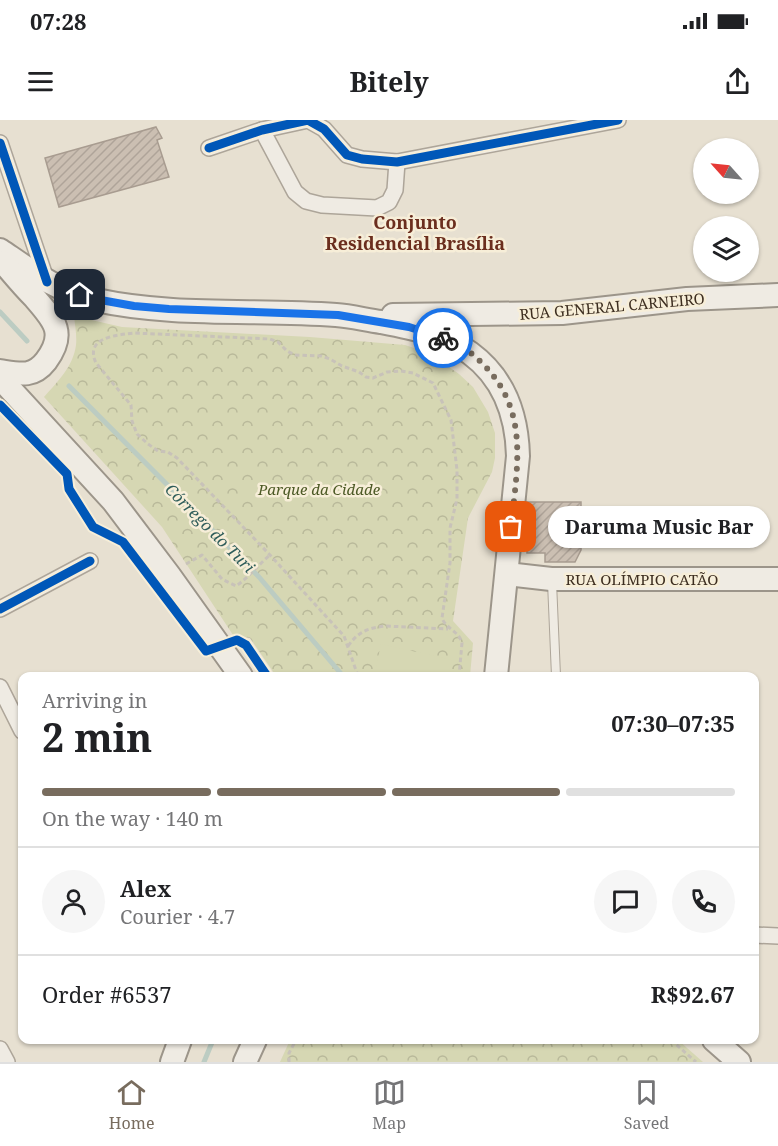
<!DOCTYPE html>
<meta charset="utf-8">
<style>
:root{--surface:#fff;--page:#f6f6f6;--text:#202124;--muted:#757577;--line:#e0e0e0;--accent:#786c5e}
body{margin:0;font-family:"Noto Serif",serif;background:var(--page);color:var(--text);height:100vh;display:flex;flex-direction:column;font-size:22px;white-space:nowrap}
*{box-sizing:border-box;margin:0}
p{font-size:20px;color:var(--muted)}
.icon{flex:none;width:33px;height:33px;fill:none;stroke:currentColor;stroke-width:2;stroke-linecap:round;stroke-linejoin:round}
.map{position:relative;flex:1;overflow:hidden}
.details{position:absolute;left:18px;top:552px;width:741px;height:372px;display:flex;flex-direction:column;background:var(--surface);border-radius:12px;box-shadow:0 2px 4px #0004}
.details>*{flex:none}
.needle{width:39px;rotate:297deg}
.controls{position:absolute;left:693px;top:18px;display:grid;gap:12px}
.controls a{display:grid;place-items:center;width:66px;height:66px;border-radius:50%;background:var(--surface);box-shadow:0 2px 4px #0004;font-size:30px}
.pin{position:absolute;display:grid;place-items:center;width:51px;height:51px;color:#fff;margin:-26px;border-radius:12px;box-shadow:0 3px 9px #0006}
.courier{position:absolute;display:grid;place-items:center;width:60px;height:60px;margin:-30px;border:4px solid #1a73e8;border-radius:50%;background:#fff;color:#222;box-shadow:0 2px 8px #0007}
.bubble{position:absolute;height:42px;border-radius:21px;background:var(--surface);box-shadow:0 2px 4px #0004;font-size:20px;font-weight:700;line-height:42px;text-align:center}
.summary em{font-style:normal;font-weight:700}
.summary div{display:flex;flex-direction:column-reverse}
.summary{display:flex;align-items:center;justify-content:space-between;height:102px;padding:0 24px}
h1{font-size:39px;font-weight:700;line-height:45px}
.bar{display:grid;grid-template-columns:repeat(4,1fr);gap:9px 6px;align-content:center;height:72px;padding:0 24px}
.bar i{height:8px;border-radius:4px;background:var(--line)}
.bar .active{background:var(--accent)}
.bar p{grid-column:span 4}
.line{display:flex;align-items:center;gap:15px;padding:0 24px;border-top:2px solid var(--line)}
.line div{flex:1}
.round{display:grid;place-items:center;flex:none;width:63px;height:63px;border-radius:32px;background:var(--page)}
.status{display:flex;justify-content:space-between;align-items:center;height:42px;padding:0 30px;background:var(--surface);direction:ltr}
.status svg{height:16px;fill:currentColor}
header{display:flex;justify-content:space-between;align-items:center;height:78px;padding:0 24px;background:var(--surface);font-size:27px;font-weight:700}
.tab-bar{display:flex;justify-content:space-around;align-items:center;height:84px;border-top:2px solid var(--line);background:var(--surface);font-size:16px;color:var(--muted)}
.tab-bar a{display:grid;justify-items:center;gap:3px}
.tab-bar .active{color:var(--accent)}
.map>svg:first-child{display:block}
.park{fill:url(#park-crowns)}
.pitch{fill:#d6d7b3}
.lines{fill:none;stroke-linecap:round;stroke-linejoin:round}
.stream{stroke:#bcccc2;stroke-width:5}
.building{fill:url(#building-hatch);stroke:#a89c90;stroke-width:1.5}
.service-casing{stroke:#ada599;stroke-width:10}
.minor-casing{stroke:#ada599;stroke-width:18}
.secondary-casing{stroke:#9c958a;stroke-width:26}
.path{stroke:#c8c2b9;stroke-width:3;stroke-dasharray:4.5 3;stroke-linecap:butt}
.service{stroke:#efebe3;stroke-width:8}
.minor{stroke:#efebe3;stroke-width:15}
.secondary{stroke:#efebe3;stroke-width:22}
.cycleway-casing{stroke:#f7eed8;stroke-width:13}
.cycleway{stroke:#0057b8;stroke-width:9}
.done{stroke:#786c5e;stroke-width:6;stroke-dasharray:0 10.8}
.route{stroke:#1a73e8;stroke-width:8}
.labels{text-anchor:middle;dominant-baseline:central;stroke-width:5;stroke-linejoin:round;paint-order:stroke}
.street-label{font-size:15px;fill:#3d2e20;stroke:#f7eed8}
.park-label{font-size:15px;font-style:italic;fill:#4d5a26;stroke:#f7eed8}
.water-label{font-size:16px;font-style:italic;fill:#2f5d5a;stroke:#f7eed8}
.quarter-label{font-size:18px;font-weight:bold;fill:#6b2e1e;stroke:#f7eed8}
</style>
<div class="status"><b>07:28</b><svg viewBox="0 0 49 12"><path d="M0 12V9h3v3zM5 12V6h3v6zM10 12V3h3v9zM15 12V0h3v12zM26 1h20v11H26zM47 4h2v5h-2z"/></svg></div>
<header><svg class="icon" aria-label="menu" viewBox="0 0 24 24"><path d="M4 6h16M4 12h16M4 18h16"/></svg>Bitely<svg class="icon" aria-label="share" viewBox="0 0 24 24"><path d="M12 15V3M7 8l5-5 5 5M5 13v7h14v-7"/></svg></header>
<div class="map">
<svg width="778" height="942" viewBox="0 0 778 942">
<defs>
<pattern id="park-crowns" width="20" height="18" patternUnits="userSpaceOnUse" patternTransform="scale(1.5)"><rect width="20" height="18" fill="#d6d7b3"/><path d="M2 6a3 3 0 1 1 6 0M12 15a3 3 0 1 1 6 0" fill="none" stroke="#b9b99a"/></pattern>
<pattern id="building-hatch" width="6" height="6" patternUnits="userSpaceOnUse" patternTransform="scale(1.5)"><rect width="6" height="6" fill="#cbbfb2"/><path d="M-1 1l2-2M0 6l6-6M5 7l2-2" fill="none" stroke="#afa499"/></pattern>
</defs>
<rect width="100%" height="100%" fill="#e7e0d1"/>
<g class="park">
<path d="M74 196 122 207 310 217 405 225 429 233 459 254 473 267 488 292 495 313V338L492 352 468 398 453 501 473 523 470 556H276L250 518 233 515 162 407 44 277C58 261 73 247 76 225 77 216 75 205 74 196Z"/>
<polygon points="290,920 678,920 703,942 280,942"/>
</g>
<polygon class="pitch" points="381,524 452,540 448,556 374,556"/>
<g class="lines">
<g class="stream">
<polyline points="0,192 27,221"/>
<polyline points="69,266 259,457 343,556"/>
<polyline points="204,942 213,920"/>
</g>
</g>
<g class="building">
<polygon points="156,7 162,18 157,20 169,57 59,87 45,38"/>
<polygon points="527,382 581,382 581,430 575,442 545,442 545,433 527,433"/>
</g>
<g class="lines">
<g class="service-casing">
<polyline id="service" points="552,462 556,556"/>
</g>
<g class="minor-casing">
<g id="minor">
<polyline points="262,10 295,72 306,81 322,85 377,88 389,82 395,70 397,42"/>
<polyline points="0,23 47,162"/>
<polyline points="209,28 262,10 308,0 324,9 347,35 362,39 397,42 618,0"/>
<polyline points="0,489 90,441"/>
<polyline points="0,567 22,611"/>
<polyline points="754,815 778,816"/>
<polyline points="0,929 7,942"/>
</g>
</g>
<g class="secondary-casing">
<g id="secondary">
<path d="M0 130C31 151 58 172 96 180 175 197 256 189 336 195 351 196 366 200 381 202 412 208 444 214 470 233 504 258 517 295 518 336L496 556"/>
<polyline points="393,195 562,193 687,179 778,175"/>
<path d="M0 251C19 254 33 258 46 241 67 213 54 200 34 177 23 166 13 154 3 142"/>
<polyline points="0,258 113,381 169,455 241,556"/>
<polyline points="507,454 551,459 778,459"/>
<polyline points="714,920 739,942"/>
<polyline points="172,942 180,920"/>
<polyline points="245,942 255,920"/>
</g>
</g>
<g class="path">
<path d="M186 444 202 435 222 459 236 466C248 458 258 445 270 435"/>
<path d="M348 526C359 511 368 508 386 506L448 509"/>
<path d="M358 556 344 516 270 435 177 338 168 332 158 331 148 324 137 314 132 301 131 285 96 243C84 217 117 215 134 213L270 219 278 222 287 231 295 235 321 236 330 239 342 246 359 252 366 257 373 258 387 252 401 251 413 253 433 263 451 300 457 350V379L450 408V443L442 498C446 509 459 511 462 523L459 556"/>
<polyline points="671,920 696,942"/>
<polyline points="289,942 289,933 296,920"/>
</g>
<use href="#service" class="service"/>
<use href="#minor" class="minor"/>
<use href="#secondary" class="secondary"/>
<g class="cycleway-casing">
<g id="cycleway">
<polyline points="0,23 47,162"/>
<polyline points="209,28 262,10 308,0 324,9 347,35 362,39 397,42 618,0"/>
<polyline points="0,285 67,354 69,369 93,407 123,422 206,531 237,520 246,525 267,556"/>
<polyline points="0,489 90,441"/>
</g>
</g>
<use href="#cycleway" class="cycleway"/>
</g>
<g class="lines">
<path class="done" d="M443 218C453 223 464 228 472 234 531 283 518 340 511 407"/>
<polyline class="route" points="80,175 95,179 134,186 169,189 338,195 409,207 443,218"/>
</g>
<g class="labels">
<g class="street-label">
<text transform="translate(612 186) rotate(-5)">RUA GENERAL CARNEIRO</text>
<text x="642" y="459">RUA OLÍMPIO CATÃO</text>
</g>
<g class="park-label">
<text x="319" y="369">Parque da Cidade</text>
</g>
<g class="water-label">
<text transform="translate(210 408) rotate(45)">Córrego do Turi</text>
</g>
<g class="quarter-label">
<text x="415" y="102">Conjunto<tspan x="415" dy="21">Residencial Brasília</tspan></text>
</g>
</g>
</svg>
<div class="controls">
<a><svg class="needle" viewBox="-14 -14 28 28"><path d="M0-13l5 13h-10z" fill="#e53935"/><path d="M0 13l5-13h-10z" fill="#757577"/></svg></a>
<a><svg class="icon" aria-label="layers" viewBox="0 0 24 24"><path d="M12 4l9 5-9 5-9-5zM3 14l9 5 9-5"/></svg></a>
</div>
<div class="pin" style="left:511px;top:407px;background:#ea580c"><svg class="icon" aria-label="bag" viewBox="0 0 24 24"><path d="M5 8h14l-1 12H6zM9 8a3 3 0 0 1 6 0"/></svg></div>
<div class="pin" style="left:80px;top:175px;background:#1f2937"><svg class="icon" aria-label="home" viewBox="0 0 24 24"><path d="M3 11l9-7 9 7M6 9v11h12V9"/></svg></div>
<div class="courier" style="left:443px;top:218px"><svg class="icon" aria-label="bike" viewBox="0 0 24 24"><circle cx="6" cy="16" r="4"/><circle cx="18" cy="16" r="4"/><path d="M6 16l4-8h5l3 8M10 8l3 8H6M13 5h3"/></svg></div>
<div class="bubble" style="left:548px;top:386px;width:222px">Daruma Music Bar</div>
<section class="details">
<div class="summary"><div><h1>2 min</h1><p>Arriving in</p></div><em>07:30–07:35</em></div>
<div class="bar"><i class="active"></i><i class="active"></i><i class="active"></i><i></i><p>On the way · 140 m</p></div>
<div class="line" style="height:108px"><a class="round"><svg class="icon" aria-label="person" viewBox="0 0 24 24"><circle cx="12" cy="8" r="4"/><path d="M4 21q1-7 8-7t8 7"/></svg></a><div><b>Alex</b><p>Courier · 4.7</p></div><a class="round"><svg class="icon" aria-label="chat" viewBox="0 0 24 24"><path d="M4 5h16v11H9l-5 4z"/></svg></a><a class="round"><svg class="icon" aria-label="phone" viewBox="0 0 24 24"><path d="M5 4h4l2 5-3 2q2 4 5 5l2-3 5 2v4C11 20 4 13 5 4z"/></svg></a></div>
<div class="line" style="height:78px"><div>Order #6537</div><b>R$92.67</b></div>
</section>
</div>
<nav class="tab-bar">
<a class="active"><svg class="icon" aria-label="home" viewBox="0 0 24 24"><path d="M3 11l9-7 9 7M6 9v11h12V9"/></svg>Home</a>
<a><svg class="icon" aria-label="map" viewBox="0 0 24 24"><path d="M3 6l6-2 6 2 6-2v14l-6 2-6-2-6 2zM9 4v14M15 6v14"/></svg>Map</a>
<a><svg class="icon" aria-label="saved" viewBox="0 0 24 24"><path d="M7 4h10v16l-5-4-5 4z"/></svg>Saved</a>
</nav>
